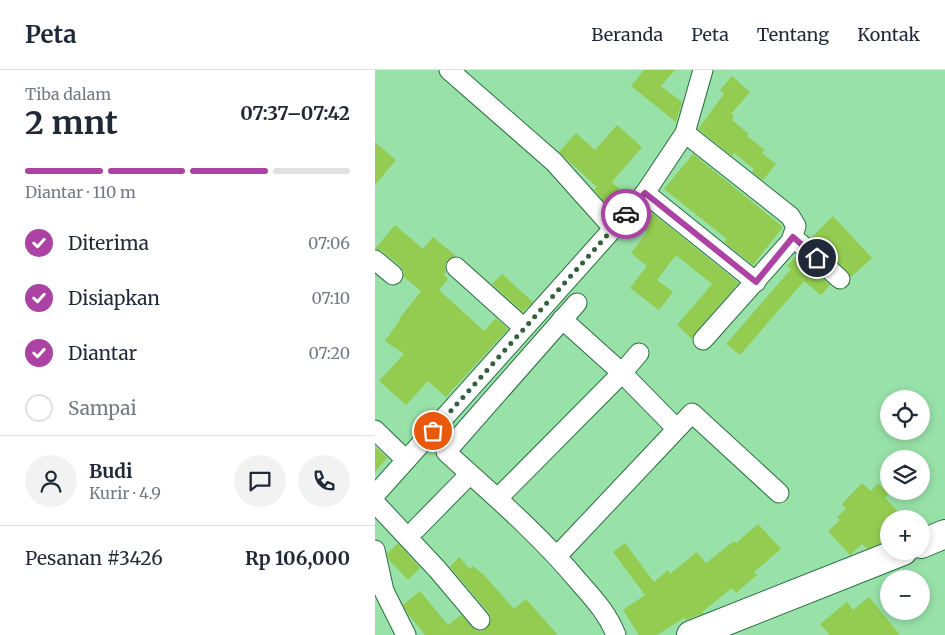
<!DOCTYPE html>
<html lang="id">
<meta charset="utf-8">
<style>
:root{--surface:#fff;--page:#f2f2f3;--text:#1f2937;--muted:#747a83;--line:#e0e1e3;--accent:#ab42a4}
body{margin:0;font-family:Merriweather,serif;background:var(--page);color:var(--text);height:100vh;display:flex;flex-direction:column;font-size:19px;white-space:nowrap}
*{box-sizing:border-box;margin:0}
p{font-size:16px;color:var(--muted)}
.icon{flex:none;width:28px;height:28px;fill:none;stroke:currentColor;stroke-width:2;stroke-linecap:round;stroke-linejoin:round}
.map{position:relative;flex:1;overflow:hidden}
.side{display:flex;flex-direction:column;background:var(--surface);width:375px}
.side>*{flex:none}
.buttons{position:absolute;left:505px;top:320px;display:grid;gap:10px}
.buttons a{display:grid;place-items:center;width:50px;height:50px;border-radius:50%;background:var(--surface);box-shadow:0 2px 8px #0003;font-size:25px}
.pin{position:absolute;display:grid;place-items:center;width:42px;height:42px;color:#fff;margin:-21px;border:2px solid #fff;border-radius:50%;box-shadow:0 1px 5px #0007}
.courier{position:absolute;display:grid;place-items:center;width:50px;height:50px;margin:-25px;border:4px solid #ab42a4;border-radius:50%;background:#fff;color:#222;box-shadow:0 1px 6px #0007}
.overview em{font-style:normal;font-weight:700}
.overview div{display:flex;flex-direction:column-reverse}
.overview{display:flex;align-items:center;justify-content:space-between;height:85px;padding:0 25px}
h1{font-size:32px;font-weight:700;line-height:38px}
.bar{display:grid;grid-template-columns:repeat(4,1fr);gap:8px 5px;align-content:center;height:60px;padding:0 25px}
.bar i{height:6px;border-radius:4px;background:var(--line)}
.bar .on{background:var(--accent)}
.bar p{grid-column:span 4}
.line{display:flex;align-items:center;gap:12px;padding:0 25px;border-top:1px solid var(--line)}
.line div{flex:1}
.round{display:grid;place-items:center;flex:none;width:52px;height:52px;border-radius:26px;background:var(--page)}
ol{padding:0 25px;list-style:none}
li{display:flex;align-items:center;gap:15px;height:55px}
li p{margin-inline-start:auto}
li .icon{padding:5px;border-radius:50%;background:var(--accent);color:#fff;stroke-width:4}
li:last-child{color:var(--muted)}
li i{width:28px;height:28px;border:2px solid var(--line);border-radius:50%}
header{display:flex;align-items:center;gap:30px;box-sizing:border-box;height:70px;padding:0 25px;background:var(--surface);border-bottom:1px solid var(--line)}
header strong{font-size:24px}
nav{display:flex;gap:28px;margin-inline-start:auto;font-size:18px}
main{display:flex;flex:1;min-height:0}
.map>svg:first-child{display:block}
.building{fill:#93cc51}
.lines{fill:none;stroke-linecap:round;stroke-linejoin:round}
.street-casing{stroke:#26703d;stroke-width:21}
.secondary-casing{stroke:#26703d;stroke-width:30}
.street{stroke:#fff;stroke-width:19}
.secondary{stroke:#fff;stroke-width:28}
.done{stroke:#35603f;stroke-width:5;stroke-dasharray:0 9}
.route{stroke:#ab42a4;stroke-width:6}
</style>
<header>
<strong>Peta</strong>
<nav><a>Beranda</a><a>Peta</a><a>Tentang</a><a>Kontak</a></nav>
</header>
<main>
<section class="side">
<div class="overview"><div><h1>2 mnt</h1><p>Tiba dalam</p></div><em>07:37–07:42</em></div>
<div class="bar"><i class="on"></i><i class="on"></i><i class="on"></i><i></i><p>Diantar · 110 m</p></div>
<ol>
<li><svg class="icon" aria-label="check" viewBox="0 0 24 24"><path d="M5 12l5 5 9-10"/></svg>Diterima<p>07:06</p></li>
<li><svg class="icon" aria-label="check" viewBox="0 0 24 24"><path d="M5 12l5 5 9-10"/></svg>Disiapkan<p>07:10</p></li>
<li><svg class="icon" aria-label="check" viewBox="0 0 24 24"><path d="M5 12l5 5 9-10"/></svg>Diantar<p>07:20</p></li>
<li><i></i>Sampai</li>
</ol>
<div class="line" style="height:90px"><a class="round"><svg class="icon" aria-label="person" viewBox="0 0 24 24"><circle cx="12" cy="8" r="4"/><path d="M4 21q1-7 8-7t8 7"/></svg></a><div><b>Budi</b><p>Kurir · 4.9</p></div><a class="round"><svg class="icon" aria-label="chat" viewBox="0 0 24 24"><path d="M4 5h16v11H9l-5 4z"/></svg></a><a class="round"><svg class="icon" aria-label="phone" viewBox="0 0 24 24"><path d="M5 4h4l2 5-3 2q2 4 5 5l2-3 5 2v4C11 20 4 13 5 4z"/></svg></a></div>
<div class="line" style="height:65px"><div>Pesanan #3426</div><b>Rp 106,000</b></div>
</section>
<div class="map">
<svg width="570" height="565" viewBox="0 0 570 565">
<rect width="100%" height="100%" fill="#98e1a8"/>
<g class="building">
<polygon points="269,0 300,0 286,16 307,32 301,52 256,16"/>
<polygon points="357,6 375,22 356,44 359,46 357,50 374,64 372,66 390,80 387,83 401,94 388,110 377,102 379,99 359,83 357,86 323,59 349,24 345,20"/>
<polygon points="242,55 267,77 237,112 252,126 238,142 219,120 222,117 184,82 201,63 220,80"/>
<polygon points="0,72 21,90 0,115"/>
<polygon points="318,84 408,157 378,195 349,172 352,169 289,119"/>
<polygon points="272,139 364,213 320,263 317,269 302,255 337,214 301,185 282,210 298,222 284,240 255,218 272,196 256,183 272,162 261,153"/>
<polygon points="458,146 497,188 476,207 472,201 436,168"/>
<polygon points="20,155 48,179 58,167 81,186 72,190 70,195 71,202 69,205 73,209 64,220 109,261 121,248 133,259 71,327 53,311 31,335 4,311 29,284 10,271 25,250 24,249 46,221 29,207 29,202 25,196 7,181 0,179"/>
<polygon points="422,185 455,215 446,225 429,211 365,285 351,274 416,199 412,196"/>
<polygon points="127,204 158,232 148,242 117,214"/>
<polygon points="0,376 12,388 0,402"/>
<polygon points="487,413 496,421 503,413 514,424 510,428 530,449 514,449 514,470 492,479 487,474 475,485 453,461 465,450 462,447 471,439 467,434"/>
<polygon points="383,454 406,479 379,502 382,505 361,523 357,518 327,542 329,543 311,550 309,548 282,565 264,565 248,540 270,525 238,482 250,473 279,512 293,500 295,504 322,482 331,493 359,471 361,473"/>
<polygon points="23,473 45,498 33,510 14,490 12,484"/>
<polygon points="84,487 95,499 98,496 110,506 139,539 151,529 183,565 50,565 33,544 28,535 45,521 73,555 86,545 102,561 107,561 115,554 116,549 114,543 75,497"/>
<polygon points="494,527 525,565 455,565 445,554 472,532 478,540"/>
</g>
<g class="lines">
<g class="street-casing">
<g id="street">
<polyline points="74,0 179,92 238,158"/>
<polyline points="310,63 415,146 421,156 416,171 328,270"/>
<polyline points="270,123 381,212"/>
<polyline points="418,167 465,209"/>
<polyline points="0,190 18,205"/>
<polyline points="81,197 149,258"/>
<path d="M202 233 71 382C117 424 164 464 204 512 219 529 233 544 241 565"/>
<polyline points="187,249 247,303 301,358"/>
<polyline points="0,360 31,390"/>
<polyline points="0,425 270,123 310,63 328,0"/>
<polyline points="123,428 247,303 264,283"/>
<polyline points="3,436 62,499 105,550"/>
<polyline points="41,459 95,404"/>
<polyline points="0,480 9,521 31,565"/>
<polyline points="182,486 317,343 404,423"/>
</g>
</g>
<g class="secondary-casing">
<g id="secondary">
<polyline points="546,474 570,464"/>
<polyline points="316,565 528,481"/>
</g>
</g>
<use href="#street" class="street"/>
<use href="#secondary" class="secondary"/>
</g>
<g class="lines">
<polyline class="done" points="58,361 251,144"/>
<polyline class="route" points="251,144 270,123 381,212 418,167 442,188"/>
</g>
</svg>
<div class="buttons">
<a><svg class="icon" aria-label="locate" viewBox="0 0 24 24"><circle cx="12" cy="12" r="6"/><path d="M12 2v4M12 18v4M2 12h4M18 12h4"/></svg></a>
<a><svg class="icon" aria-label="layers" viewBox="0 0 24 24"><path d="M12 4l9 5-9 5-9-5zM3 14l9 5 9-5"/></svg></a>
<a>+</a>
<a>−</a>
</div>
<div class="pin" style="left:58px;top:361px;background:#ea580c"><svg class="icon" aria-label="bag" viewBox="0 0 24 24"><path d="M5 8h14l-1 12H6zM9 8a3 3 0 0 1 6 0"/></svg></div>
<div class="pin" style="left:442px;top:188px;background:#1f2937"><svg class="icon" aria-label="home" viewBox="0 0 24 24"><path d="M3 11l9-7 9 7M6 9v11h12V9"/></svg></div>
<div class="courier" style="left:251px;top:144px"><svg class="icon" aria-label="car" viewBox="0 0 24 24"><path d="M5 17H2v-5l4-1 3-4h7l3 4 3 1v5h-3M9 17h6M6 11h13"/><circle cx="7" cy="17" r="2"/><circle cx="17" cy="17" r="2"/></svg></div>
</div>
</main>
